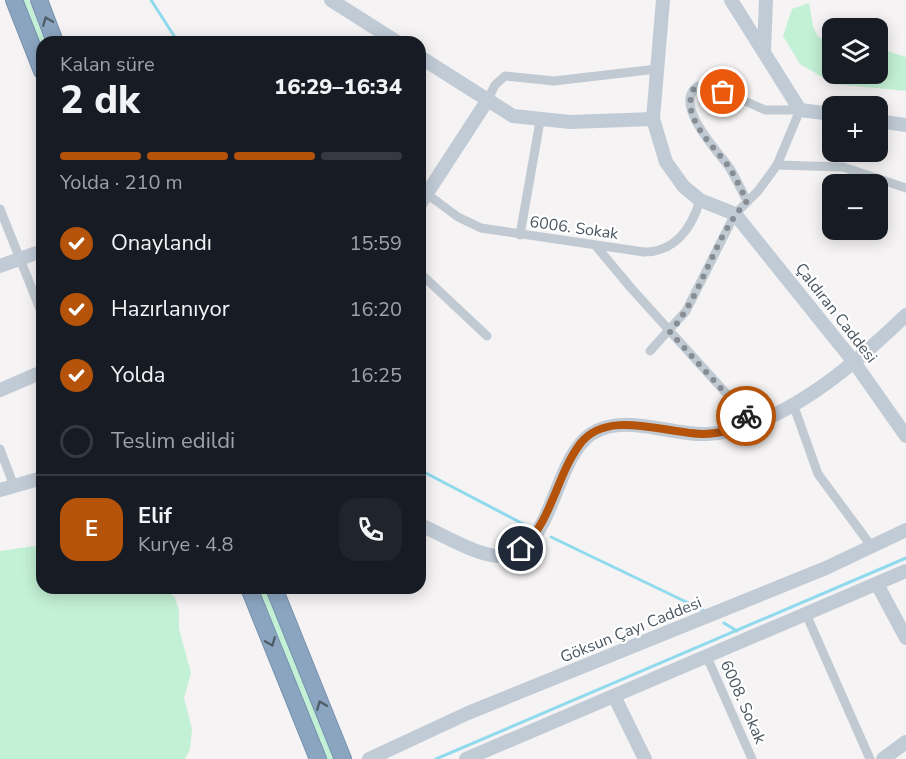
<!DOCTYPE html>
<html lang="tr">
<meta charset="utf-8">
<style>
:root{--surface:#171b24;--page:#20242c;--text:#f1f3f6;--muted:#9ea1a6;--line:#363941;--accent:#b45309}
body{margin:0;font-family:"Nunito Sans",sans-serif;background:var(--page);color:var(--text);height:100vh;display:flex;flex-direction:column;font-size:22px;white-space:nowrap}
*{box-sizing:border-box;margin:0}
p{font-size:20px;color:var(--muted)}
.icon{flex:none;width:33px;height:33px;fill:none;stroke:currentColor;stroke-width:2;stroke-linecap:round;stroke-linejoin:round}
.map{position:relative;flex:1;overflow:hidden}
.side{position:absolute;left:36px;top:36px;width:390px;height:558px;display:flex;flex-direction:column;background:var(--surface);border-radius:18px;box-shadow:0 3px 15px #0003}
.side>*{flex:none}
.buttons{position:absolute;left:822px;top:18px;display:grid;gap:12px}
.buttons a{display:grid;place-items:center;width:66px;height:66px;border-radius:12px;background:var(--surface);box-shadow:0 3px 15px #0003;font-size:30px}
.pin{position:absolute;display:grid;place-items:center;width:51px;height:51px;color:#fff;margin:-26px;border:3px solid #fff;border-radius:50%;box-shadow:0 2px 6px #0007}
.courier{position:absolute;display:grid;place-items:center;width:60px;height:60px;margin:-30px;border:4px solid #b45309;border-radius:50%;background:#fff;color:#222;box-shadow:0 2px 8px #0007}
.head em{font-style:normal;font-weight:800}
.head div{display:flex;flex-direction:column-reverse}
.head{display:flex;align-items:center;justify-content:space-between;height:102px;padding:0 24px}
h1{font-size:39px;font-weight:800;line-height:45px}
.bar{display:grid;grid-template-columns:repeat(4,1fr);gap:9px 6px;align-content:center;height:72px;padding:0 24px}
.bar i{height:8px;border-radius:4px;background:var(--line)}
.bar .active{background:var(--accent)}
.bar p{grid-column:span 4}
.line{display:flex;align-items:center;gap:15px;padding:0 24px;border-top:2px solid var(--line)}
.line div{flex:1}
.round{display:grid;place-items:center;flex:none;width:63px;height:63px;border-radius:18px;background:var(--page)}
ol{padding:0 24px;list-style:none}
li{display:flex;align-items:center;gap:18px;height:66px}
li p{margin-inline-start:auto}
li .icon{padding:6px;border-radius:50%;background:var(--accent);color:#fff;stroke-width:4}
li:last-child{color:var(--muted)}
li i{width:33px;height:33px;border:3px solid var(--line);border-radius:50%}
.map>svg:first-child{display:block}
.green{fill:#c3f1d5}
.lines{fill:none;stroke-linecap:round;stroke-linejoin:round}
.stream{stroke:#90daee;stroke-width:3}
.highway-casing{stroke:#7690ad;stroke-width:18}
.street{stroke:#c1cad2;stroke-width:9}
.secondary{stroke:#c1cbd6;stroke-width:14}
.highway{stroke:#8ba5c1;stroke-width:16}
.oneway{stroke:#505e6b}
.done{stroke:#868d94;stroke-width:6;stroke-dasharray:0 10.8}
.route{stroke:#b45309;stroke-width:8}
.labels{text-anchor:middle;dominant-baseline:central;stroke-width:4.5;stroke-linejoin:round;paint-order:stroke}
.street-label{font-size:16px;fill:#4a5661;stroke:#fff}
</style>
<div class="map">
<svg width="906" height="759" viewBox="0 0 906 759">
<rect width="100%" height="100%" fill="#f5f3f3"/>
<g class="green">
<polygon points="21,0 29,0 45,42 42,42 42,53"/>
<polygon points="809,3 813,26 818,37 832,40 832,74 878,74 878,29 881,27 887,51 906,57 906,91 834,84 800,64 783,36 792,9"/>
<polygon points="42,545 42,588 165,588 175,598 179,610 179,629 191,673 184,698 192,729 190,749 185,759 0,759 0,551"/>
<polygon points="257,588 266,588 335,759 326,759"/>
</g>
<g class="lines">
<g class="stream">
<polyline points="151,0 178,42"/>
<polyline points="420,470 529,527"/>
<polyline points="551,537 705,611"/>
<polyline points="724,623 737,631"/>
<polyline points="436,759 906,558"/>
</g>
<g class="highway-casing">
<g id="highway">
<polyline points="14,0 42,71"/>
<polyline points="39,0 55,42"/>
<polyline points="249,588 318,759"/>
<polyline points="274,588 343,759"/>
</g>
</g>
<g class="street">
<polyline points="487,101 495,85 505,76 554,81 657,69"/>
<polyline points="777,165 843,167 906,188"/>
<path d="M427 194 458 217 481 228 644 252C675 252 692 228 700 200"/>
<polyline points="0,209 42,314"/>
<polyline points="520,235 540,121"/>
<polyline points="596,246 631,288 753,423"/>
<polyline points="420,273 487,336"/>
<path d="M650 351 686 311 735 214 758 191 777 165 800 110H765L711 86H698C671 103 719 153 729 167 736 178 741 190 747 201"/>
<polyline points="793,404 818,474 872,547"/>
<polyline points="0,449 14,486"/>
<polyline points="806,614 870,759"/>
<polyline points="707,657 752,759"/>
</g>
<g class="secondary">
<polyline points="331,0 397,42"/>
<polyline points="663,0 653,119 666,162 684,187 700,200 735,214 854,362 906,436"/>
<polyline points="731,0 800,110 832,114"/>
<polyline points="764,51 766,0"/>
<polyline points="420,57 513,116 570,122 653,119"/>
<polyline points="878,121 906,125"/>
<polyline points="420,204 487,101"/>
<polyline points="0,266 42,251"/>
<polyline points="0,390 42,372"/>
<polyline points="0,490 42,478"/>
<path d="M420 525C443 534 485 562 509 555 554 543 554 460 591 434 624 412 671 436 707 434 780 430 855 364 906 315"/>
<polyline points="877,584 906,638"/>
<polyline points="614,696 645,759"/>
<polyline points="369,759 468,713 826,568 906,530"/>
<polyline points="466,759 906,571"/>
<polyline points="883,759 906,742"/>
</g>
<use href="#highway" class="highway"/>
</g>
<defs><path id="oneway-chevron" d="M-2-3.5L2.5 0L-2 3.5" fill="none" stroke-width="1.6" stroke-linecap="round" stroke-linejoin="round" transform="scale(1.5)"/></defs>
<g class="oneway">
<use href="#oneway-chevron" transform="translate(47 21) rotate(-112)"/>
<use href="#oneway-chevron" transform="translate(271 642) rotate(68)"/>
<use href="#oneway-chevron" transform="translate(321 705) rotate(-112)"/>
</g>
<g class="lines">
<path class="done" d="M723 92 704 85 694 88C679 117 714 146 729 167 736 178 741 190 747 201 712 239 704 293 670 332L746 416"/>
<path class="route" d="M521 549C552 522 556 476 580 444 607 408 667 434 704 434 721 434 737 428 753 423L746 416"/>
</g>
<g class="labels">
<g class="street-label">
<text transform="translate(574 228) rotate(8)">6006. Sokak</text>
<text transform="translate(836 313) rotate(52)">Çaldıran Caddesi</text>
<text transform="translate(631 630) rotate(-22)">Göksun Çayı Caddesi</text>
<text transform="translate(743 702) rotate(66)">6008. Sokak</text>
</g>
</g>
</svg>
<div class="buttons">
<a><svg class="icon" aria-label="layers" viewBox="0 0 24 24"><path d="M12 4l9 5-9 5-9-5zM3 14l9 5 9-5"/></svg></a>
<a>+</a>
<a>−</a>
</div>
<div class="pin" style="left:723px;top:92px;background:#ea580c"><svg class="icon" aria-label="bag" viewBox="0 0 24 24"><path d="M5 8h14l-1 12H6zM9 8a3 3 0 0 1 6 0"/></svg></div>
<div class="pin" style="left:521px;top:549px;background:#1f2937"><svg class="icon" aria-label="home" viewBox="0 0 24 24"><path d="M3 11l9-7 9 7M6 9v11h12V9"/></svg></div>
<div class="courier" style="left:746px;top:416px"><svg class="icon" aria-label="bike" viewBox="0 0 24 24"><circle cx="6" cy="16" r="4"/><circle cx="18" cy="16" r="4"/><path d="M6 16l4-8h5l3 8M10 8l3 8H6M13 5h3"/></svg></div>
<section class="side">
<div class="head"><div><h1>2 dk</h1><p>Kalan süre</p></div><em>16:29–16:34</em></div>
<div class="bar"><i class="active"></i><i class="active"></i><i class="active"></i><i></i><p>Yolda · 210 m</p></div>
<ol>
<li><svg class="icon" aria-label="check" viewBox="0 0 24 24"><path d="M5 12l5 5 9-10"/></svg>Onaylandı<p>15:59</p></li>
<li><svg class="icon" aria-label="check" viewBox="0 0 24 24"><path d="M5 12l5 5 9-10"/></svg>Hazırlanıyor<p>16:20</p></li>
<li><svg class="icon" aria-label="check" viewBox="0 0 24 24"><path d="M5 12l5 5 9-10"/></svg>Yolda<p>16:25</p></li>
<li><i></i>Teslim edildi</li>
</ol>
<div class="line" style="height:108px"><b class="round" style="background:var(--accent);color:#fff">E</b><div><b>Elif</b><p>Kurye · 4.8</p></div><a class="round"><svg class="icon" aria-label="phone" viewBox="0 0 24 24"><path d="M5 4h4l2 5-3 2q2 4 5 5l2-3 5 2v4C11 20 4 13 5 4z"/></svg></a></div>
</section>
</div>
